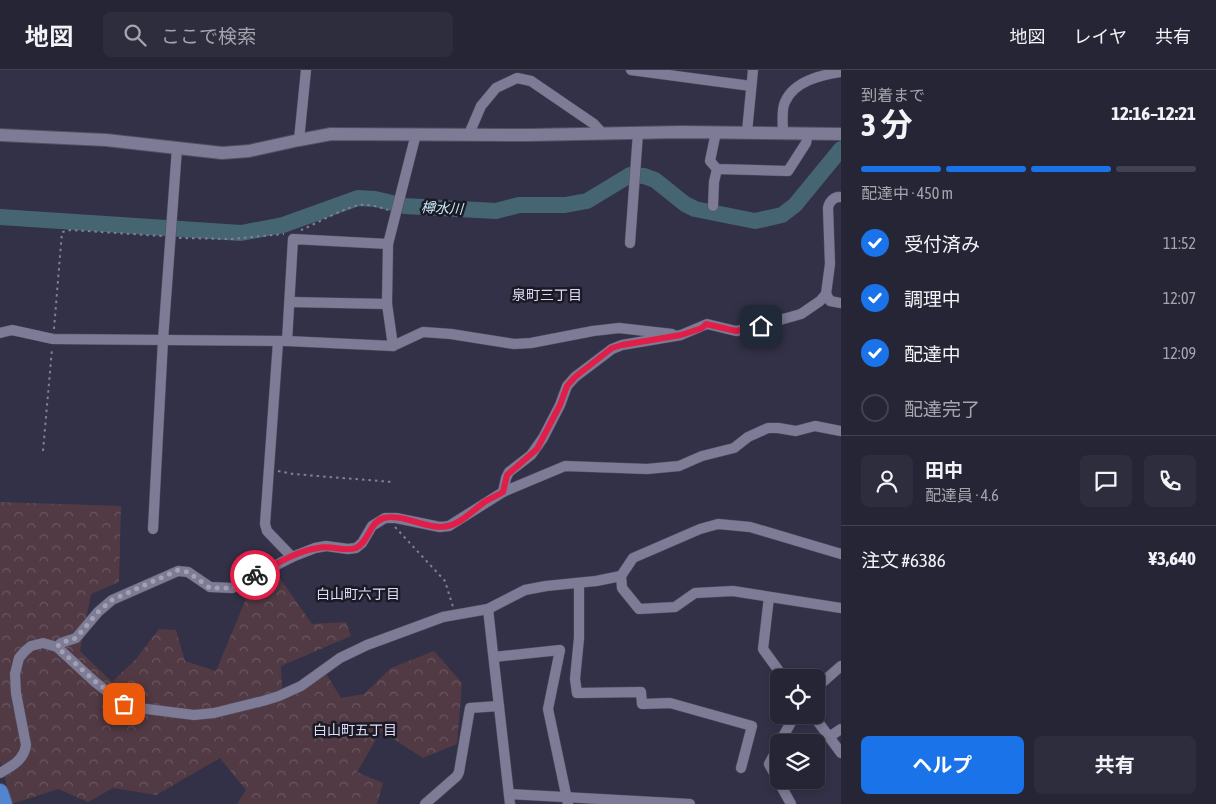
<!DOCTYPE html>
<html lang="ja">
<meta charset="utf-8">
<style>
:root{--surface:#262535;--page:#2e2d3d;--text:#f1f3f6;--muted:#a4a5ad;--line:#424250;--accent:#1a73e8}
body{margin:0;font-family:"Asap Condensed","Noto Sans JP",sans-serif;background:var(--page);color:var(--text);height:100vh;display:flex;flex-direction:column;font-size:19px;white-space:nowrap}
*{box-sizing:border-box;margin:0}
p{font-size:16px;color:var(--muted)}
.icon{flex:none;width:28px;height:28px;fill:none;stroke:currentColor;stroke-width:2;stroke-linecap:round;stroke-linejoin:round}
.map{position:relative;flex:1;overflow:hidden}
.drawer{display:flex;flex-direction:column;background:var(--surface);width:375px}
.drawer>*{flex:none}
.buttons{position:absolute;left:770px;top:599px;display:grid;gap:10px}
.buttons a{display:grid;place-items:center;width:55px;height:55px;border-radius:8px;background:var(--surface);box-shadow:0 2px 8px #0003,0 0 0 1px var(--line);font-size:25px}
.pin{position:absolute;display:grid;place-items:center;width:42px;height:42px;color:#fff;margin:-21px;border-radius:10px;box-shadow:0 2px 8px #0006}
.courier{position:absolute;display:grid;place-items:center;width:50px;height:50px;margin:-25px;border:4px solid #e11d48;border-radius:50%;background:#fff;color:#222;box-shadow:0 1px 6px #0007}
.head em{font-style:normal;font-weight:700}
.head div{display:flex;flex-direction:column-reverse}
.head{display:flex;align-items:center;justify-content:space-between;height:85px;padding:0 20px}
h1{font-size:32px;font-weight:700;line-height:38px}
.bar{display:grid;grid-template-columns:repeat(4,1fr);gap:8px 5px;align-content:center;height:60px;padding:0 20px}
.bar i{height:6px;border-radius:4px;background:var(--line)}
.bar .current{background:var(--accent)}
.bar p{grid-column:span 4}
.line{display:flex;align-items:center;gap:12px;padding:0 20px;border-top:1px solid var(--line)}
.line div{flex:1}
.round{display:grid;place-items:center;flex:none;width:52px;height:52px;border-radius:8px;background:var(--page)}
ol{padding:0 20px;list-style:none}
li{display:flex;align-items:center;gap:15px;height:55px}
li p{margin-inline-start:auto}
li .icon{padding:5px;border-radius:50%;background:var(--accent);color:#fff;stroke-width:4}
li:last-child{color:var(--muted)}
li i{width:28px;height:28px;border:2px solid var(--line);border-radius:50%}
.action{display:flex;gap:10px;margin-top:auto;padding:10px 20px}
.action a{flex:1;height:58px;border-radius:8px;background:var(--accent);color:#fff;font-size:20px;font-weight:700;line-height:58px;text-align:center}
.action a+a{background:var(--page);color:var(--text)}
header{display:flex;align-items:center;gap:30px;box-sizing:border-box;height:70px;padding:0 25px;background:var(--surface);border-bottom:1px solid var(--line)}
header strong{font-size:24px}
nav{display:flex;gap:28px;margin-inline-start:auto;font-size:18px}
.search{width:350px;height:45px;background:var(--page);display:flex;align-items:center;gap:12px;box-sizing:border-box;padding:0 18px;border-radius:8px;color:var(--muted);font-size:19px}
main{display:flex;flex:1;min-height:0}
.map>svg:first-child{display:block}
.forest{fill:url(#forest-crowns)}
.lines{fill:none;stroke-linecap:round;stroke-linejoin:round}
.river{stroke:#456573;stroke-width:16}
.minor-casing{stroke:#514f61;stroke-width:11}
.tertiary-casing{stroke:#514f61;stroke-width:14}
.trunk-casing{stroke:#514f61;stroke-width:18}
.path{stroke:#828193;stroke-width:2;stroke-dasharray:2.5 4;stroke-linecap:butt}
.minor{stroke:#7d7b95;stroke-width:10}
.tertiary{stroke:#7d7b95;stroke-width:12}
.trunk{stroke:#5284d0;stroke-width:16}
.done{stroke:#a2a1b2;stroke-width:5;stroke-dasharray:0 9}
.route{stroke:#e11d48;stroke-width:6}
.labels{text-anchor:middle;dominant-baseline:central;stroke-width:5;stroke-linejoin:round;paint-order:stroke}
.water-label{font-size:14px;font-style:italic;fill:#c3e8f8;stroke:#1b1a24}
.neighbourhood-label{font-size:14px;fill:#dedcf8;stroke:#1b1a24}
</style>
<header>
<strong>地図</strong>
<div class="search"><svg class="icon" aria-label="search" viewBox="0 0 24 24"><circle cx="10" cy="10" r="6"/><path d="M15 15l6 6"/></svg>ここで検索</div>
<nav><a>地図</a><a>レイヤ</a><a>共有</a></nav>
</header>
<main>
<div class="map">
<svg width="841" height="734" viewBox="0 0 841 734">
<defs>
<pattern id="forest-crowns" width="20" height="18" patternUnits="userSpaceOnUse" patternTransform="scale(1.25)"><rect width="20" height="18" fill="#513a44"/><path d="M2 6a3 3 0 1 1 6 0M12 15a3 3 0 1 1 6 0" fill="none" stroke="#6a565f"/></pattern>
</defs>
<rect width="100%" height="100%" fill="#333147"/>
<polygon class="forest" points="0,432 121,436 119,512 91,524 80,581 112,612 136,589 159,559 176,560 185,591 216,601 250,519 279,507 312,554 346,552 351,566 281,596 282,618 325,602 341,628 364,624 391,598 434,581 462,613 457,674 423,688 381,661 357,702 383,713 377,734 237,734 246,720 220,688 156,725 113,718 88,732 58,719 12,734 0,691"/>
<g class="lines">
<polyline class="river" points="0,147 241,163 283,155 358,128 375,129 405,136 496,141 519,135 565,135 587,131 630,105 644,106 655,110 685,134 695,139 755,151 782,145 795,135 841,79"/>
<g class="minor-casing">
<g id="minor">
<polyline points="631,0 751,16"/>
<polyline points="716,62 710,91 717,99 788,101 806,73 808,64"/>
<polyline points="747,62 753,0"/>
<path d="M783 63C783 54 781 40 785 32 794 11 821 5 841 2"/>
<polyline points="469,64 481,36 496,18 517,8 531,11 594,54 603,64"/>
<polyline points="299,70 306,0"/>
<polyline points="713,136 714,112 717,99"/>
<polyline points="630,173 638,63"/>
<polyline points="826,224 830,231 841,233"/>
<polyline points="290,232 387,234"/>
<polyline points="0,263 12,260 53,269 287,271 393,276 423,262 451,264 514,274 531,273 593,261 619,258 672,264"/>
<polyline points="287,271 293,169 388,174"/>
<polyline points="278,272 265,454 267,461 292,487"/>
<polyline points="393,276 387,234 388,174 416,64"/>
<polyline points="503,422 565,396 647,399 679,396 702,386 734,378 748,367 768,358 778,358 796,361 815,356 841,361"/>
<polyline points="153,459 163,270 177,78"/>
<polyline points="841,484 750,457 718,454 700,459 633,488 621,506 622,518 639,539 675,537 695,523 733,521 841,538"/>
<polyline points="579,513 579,568 575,609 577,623 641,622 642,634 670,633 752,656 741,698"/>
<polyline points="769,527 763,579 784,608"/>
<polyline points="488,539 510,734"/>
<path d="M57 577 61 573 76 568 98 542 112 530 178 501 188 502 210 517 232 518 292 487 315 478 326 476 348 479 356 478 362 473 372 456 385 448H396L440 457 449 456 503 422 506 408 509 402 531 385 543 368 560 335 567 316 575 307 612 279 622 275 681 265 707 254 736 261 748 259 801 244 820 231 826 224 830 194 828 138C829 132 834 126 841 127"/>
<polyline points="494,587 560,580 548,639 568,734"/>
<polyline points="816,618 841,596"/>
<polyline points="813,645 841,683"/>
<polyline points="829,667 841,659"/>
<polyline points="780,672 795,645"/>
<polyline points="779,675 769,694 791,734"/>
<path d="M0 703C12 696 24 690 26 675L16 623 15 604 19 588 25 581 31 576 43 573 57 577 95 612 113 626 131 637 194 645 214 643 263 631 279 626 301 616 340 588 367 575 443 547 488 539 525 520 546 516 596 511 621 506"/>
<polyline points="509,724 690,734"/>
<polyline points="425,734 457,706 459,702 470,638 499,636"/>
</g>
</g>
<g class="tertiary-casing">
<polyline id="tertiary" points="0,65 106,70 222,83 249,81 299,70 331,64 529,65 681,62 841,64"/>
</g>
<g class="trunk-casing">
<polyline id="trunk" points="0,722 4,734"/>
</g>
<g class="path">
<path d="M301 160C318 153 343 138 360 135 370 134 379 137 388 140"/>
<polyline points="179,168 232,169 284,164"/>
<polyline points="54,259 62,162 71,160 162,166"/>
<polyline points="43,381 52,279"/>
<polyline points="278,401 293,404 392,412"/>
<polyline points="395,457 445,511 453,537"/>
</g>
<use href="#minor" class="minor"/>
<use href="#tertiary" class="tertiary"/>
<use href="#trunk" class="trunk"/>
</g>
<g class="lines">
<polyline class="done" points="124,634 96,612 57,577 61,573 76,568 98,542 112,530 178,500 188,502 210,518 232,518 255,505"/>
<path class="route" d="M255 505C275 495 296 481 318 478 330 475 345 482 356 478 369 472 369 452 384 448 403 443 430 461 448 456 462 453 474 439 486 431 492 428 498 425 503 422L507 405 537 379 560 335 567 316 575 307 612 278 622 275 681 265 702 258 706 254 736 261 761 256"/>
</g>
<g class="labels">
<g class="water-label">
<text transform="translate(442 138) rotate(3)">樽水川</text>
</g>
<g class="neighbourhood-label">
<text x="547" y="225">泉町三丁目</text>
<text x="358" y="524">白山町六丁目</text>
<text x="355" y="660">白山町五丁目</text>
</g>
</g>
</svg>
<div class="buttons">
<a><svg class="icon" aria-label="locate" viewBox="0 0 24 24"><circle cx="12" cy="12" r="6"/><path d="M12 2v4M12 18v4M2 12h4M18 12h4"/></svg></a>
<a><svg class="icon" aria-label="layers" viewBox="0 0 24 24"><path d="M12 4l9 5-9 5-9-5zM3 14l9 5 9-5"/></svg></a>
</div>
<div class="pin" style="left:124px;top:634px;background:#ea580c"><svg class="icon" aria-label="bag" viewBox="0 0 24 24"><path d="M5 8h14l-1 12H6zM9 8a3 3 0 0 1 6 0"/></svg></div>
<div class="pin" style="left:761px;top:256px;background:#1f2937"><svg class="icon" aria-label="home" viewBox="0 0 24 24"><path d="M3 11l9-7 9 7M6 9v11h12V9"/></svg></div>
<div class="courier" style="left:255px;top:505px"><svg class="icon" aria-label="bike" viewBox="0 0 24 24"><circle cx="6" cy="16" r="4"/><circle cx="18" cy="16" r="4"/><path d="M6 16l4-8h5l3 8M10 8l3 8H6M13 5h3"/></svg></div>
</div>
<section class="drawer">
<div class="head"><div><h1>3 分</h1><p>到着まで</p></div><em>12:16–12:21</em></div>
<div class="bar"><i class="current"></i><i class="current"></i><i class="current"></i><i></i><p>配達中 · 450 m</p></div>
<ol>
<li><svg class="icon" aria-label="check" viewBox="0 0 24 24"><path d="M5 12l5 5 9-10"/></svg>受付済み<p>11:52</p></li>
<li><svg class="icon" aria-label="check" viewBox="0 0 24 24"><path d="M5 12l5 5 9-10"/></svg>調理中<p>12:07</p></li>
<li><svg class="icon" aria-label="check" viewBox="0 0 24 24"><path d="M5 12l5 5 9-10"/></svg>配達中<p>12:09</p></li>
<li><i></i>配達完了</li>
</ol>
<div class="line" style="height:90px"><a class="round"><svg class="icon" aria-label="person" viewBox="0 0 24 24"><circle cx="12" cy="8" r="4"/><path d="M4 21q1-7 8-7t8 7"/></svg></a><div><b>田中</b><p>配達員 · 4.6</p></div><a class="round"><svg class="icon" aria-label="chat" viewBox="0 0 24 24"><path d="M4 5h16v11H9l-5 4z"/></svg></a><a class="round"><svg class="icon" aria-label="phone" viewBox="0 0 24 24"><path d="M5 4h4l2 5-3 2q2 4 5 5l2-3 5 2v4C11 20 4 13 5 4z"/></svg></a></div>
<div class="line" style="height:65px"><div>注文 #6386</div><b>¥3,640</b></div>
<div class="action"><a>ヘルプ</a><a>共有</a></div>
</section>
</main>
